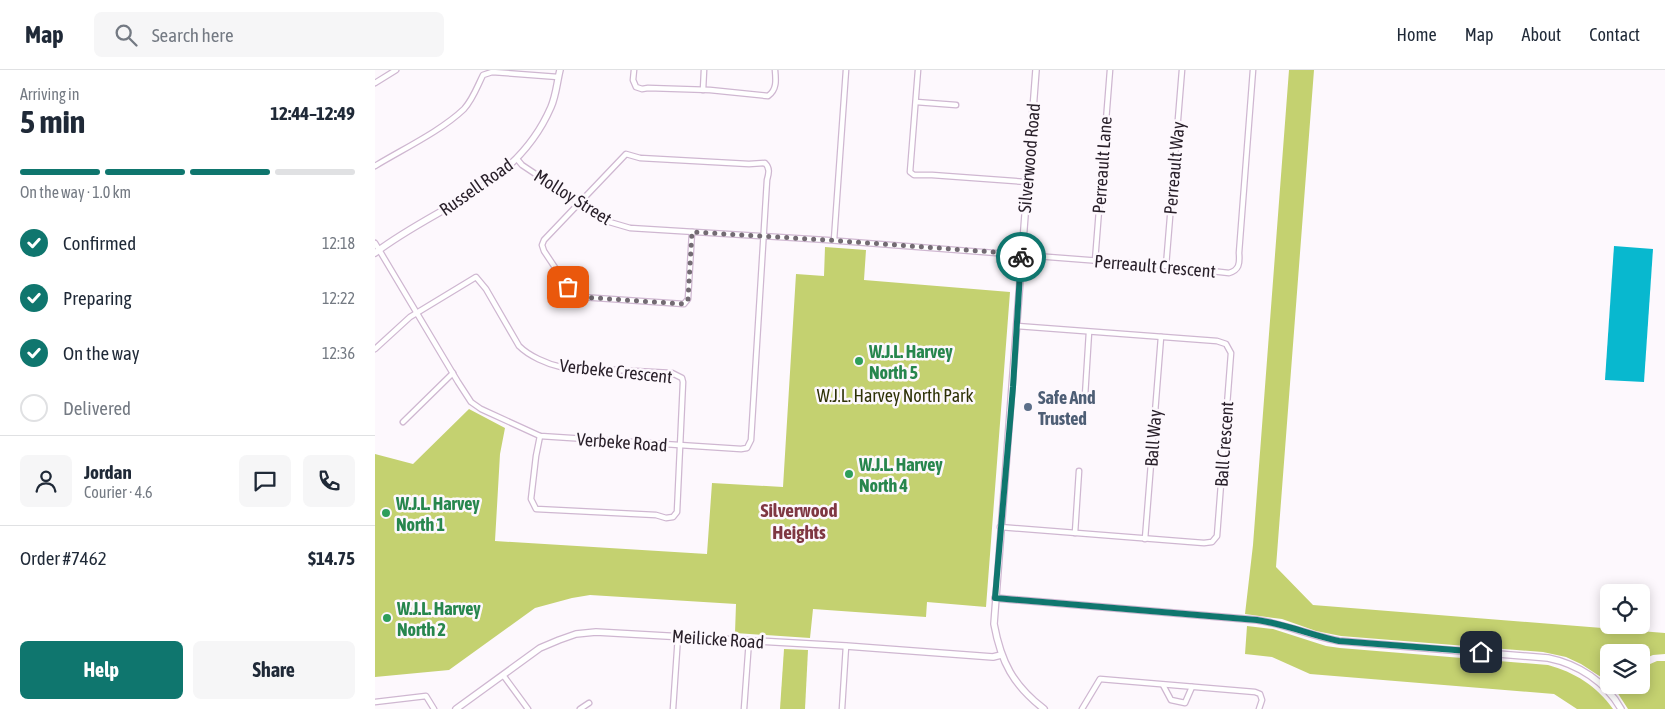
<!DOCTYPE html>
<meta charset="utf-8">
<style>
:root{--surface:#fff;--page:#f6f6f7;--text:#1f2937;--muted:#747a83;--line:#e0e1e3;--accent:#0f766e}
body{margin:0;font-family:"Asap Condensed",sans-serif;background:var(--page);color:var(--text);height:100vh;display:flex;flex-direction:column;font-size:19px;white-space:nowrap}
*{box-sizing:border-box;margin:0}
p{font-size:16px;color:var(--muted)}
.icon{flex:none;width:28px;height:28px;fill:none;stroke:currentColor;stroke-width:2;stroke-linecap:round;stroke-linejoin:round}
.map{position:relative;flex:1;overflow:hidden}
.details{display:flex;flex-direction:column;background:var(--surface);width:375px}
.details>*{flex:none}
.controls{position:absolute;left:1225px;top:514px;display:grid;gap:10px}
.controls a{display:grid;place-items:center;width:50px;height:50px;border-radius:8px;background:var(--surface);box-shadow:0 2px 12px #0003;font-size:25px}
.pin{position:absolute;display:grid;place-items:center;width:42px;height:42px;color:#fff;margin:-21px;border-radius:10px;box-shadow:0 2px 8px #0006}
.courier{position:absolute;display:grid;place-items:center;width:50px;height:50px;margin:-25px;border:4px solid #0f766e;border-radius:50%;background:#fff;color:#222;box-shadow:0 1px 6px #0007}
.overview em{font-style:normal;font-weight:700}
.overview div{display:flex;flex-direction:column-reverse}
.overview{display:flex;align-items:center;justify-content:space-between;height:85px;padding:0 20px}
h1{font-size:32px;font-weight:700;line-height:38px}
.bar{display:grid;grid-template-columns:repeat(4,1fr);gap:8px 5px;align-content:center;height:60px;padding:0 20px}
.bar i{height:6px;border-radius:4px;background:var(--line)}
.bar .active{background:var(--accent)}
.bar p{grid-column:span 4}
.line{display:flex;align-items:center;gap:12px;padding:0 20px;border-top:1px solid var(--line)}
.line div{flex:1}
.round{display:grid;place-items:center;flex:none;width:52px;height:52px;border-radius:8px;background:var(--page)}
ol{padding:0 20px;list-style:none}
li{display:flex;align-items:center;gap:15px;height:55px}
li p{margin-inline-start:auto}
li .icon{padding:5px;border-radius:50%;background:var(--accent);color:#fff;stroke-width:4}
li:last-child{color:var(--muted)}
li i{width:28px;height:28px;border:2px solid var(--line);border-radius:50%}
.primary-button{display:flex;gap:10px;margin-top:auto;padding:10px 20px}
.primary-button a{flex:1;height:58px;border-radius:8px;background:var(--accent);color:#fff;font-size:20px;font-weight:700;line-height:58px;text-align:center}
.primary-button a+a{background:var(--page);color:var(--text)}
header{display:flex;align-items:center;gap:30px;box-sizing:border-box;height:70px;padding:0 25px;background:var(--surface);border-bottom:1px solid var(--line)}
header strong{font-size:24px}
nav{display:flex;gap:28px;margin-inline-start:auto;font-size:18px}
.search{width:350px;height:45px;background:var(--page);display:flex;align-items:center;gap:12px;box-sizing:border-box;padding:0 18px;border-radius:8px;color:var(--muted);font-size:19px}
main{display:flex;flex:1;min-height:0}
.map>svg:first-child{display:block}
.green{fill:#c4d170}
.water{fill:#08b8cf}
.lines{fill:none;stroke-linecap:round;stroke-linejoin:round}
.minor-casing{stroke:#cfb7d1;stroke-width:7}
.tertiary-casing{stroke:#cfb7d1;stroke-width:8}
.minor{stroke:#fff;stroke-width:4.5}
.tertiary{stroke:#fff;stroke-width:5.5}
.done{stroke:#736b73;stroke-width:5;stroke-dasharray:0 9}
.route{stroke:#0f766e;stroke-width:6}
.leisure-dot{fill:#2e9e5b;stroke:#fdf8fd;stroke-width:2}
.service-dot{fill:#5c6f8a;stroke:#fdf8fd;stroke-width:2}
.labels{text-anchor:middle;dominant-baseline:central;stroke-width:5;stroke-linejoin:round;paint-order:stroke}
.street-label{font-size:18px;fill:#281f29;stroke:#fdf8fd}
.leisure-label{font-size:18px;font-weight:bold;fill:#27864d;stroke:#fdf8fd;text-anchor:start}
.park-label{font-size:18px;fill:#2e3207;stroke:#fdf8fd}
.service-label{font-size:18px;font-weight:bold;fill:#4e5e75;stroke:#fdf8fd;text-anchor:start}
.neighbourhood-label{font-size:19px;font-weight:bold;fill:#7f3742;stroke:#fdf8fd}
</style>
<header>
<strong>Map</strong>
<div class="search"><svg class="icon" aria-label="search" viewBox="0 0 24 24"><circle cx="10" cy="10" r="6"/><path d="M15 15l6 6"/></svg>Search here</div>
<nav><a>Home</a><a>Map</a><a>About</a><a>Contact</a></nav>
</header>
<main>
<section class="details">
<div class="overview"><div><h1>5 min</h1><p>Arriving in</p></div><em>12:44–12:49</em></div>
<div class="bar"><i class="active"></i><i class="active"></i><i class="active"></i><i></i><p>On the way · 1.0 km</p></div>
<ol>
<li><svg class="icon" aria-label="check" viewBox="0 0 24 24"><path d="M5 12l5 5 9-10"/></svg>Confirmed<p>12:18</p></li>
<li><svg class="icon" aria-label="check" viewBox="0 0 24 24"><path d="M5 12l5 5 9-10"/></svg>Preparing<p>12:22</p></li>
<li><svg class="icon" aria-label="check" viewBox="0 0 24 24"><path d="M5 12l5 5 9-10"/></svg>On the way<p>12:36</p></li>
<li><i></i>Delivered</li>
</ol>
<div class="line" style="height:90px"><a class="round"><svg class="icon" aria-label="person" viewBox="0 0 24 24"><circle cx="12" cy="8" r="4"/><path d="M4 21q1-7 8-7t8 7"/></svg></a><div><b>Jordan</b><p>Courier · 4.6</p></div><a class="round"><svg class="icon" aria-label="chat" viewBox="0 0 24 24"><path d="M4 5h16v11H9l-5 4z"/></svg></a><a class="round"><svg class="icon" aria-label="phone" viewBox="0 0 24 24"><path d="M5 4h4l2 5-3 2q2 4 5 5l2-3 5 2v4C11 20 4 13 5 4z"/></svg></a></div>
<div class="line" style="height:65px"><div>Order #7462</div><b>$14.75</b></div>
<div class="primary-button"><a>Help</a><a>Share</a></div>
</section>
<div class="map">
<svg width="1290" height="639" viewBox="0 0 1290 639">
<rect width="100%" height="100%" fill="#fdf8fd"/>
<g class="green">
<polygon points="914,0 939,0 901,497 938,535 1290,563 1290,584 1278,585 1266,590 1266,582 1234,582 1234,611 1232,611 1206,594 1191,587 1168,582 966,566 941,561 907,549 870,544 878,475"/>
<polygon points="450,177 491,180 489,210 635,222 611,537 552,532 551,547 438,539 435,568 360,563 361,534 215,525 197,528 160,538 74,600 0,607 0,384 38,394 94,339 130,358 125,384 120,471 332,484 337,413 408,417 421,204 449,206"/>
<path d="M872 556 898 559 951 576 965 578 1173 595C1199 602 1222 616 1238 639H1202L1179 624 935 604 897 587 870 584Z"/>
<polygon points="409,579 433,580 430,639 405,639"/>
<polygon points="1282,591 1290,591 1290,639 1253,639 1242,622 1243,616 1266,615 1266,598"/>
</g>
<polygon class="water" points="1239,176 1278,179 1269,312 1230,310"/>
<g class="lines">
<g class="minor-casing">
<g id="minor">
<path d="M259 0 258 10 261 17 267 19 273 18 335 20 393 26C402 20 401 10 400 0"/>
<polyline points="543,0 535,102 539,105 557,105 652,112"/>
<polyline points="0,13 21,0"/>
<polyline points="328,20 329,0"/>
<polyline points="541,32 581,35"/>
<path d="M142 89 147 95 231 151 255 158 452 170 791 196 854 203C864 200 865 194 864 183L878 0"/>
<path d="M0 96C28 79 66 61 89 39 98 29 102 17 108 5L117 2 183 7"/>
<polyline points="459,170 471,0"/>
<path d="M0 173 83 312 96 332 106 339 165 366 366 379 372 378 376 370 392 110C394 103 395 98 390 93L374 94 265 88 251 84 169 170 167 175 169 181 193 217 206 227 309 234 313 229 317 162"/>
<polyline points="720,191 735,0"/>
<polyline points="791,196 807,0"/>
<path d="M0 279 35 247 101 207 111 219 144 276C154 286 172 294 186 297L297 303 307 308 308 312 302 442 298 447 291 448 281 445 161 439 156 429 161 386 165 366"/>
<polyline points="710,326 714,262"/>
<polyline points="28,352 78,303"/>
<polyline points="625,457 829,473 837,472 842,466 856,283 851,274 842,271 642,256"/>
<polyline points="700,463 704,401"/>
<polyline points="770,469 786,267"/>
<polyline points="128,605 153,639"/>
<polyline points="788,615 796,630 810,633 817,617"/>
<polyline points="0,632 51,626 59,639"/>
<polyline points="205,639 214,633"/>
<polyline points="298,639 303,566"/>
<polyline points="369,639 374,570"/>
<polyline points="467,639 471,576"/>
<polyline points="707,639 725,609 880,622 885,624 887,630 884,639"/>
</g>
</g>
<g class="tertiary-casing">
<g id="tertiary">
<path d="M661 0 619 554C626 592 638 615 669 639"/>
<path d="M0 183C64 134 141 118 176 37 181 26 182 12 185 0"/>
<path d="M620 528 882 550C910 554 936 566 964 571L1173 588C1203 594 1231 612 1246 639"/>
<polyline points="81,639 165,578 184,570 201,564 221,562 471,576 618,587 626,585"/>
</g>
</g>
<use href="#minor" class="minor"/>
<use href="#tertiary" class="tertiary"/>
</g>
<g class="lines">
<polyline class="done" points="193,217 206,227 309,234 313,229 317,162 452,170 646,184 646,187"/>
<path class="route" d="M646 187 638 317 620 528 882 550C910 554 936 565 964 571L1106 582"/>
</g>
<g class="leisure-dot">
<circle cx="484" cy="291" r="5"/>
<circle cx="474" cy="404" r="5"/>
<circle cx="11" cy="443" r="5"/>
<circle cx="12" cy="548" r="5"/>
</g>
<circle class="service-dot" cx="653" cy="337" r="5"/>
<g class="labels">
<g class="street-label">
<text transform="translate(654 88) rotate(-85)">Silverwood Road</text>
<text transform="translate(727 95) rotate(-86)">Perreault Lane</text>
<text transform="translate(799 98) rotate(-85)">Perreault Way</text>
<text transform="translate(101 117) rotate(-35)">Russell Road</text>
<text transform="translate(198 127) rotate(32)">Molloy Street</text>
<text transform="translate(780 196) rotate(5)">Perreault Crescent</text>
<text transform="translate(241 301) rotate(6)">Verbeke Crescent</text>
<text transform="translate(778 368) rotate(-86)">Ball Way</text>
<text transform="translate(247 372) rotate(4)">Verbeke Road</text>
<text transform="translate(849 374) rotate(-86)">Ball Crescent</text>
<text transform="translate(343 569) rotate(4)">Meilicke Road</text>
</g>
<g class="leisure-label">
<text x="494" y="281">W.J.L. Harvey<tspan x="494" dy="21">North 5</tspan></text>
<text x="484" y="394">W.J.L. Harvey<tspan x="484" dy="21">North 4</tspan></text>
<text x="21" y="433">W.J.L. Harvey<tspan x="21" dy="21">North 1</tspan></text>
<text x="22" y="538">W.J.L. Harvey<tspan x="22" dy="21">North 2</tspan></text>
</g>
<g class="park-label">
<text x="520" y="325">W.J.L. Harvey North Park</text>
</g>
<g class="service-label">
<text x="663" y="327">Safe And<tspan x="663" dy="21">Trusted</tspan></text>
</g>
<g class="neighbourhood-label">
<text x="424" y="440">Silverwood<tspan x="424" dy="22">Heights</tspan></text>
</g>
</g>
</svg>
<div class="controls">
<a><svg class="icon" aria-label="locate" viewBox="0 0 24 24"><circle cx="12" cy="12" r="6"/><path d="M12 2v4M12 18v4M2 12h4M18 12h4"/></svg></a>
<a><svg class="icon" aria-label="layers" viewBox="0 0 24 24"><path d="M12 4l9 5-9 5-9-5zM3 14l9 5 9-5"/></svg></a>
</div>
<div class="pin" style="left:193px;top:217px;background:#ea580c"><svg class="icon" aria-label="bag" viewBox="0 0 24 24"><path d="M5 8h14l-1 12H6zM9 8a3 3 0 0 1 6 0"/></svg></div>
<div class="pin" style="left:1106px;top:582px;background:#1f2937"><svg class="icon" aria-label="home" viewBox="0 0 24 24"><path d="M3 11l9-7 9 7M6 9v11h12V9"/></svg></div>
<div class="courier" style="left:646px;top:187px"><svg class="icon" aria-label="bike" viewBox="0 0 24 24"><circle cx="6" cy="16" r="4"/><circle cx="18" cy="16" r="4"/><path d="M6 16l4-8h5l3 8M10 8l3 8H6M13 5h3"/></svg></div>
</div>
</main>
